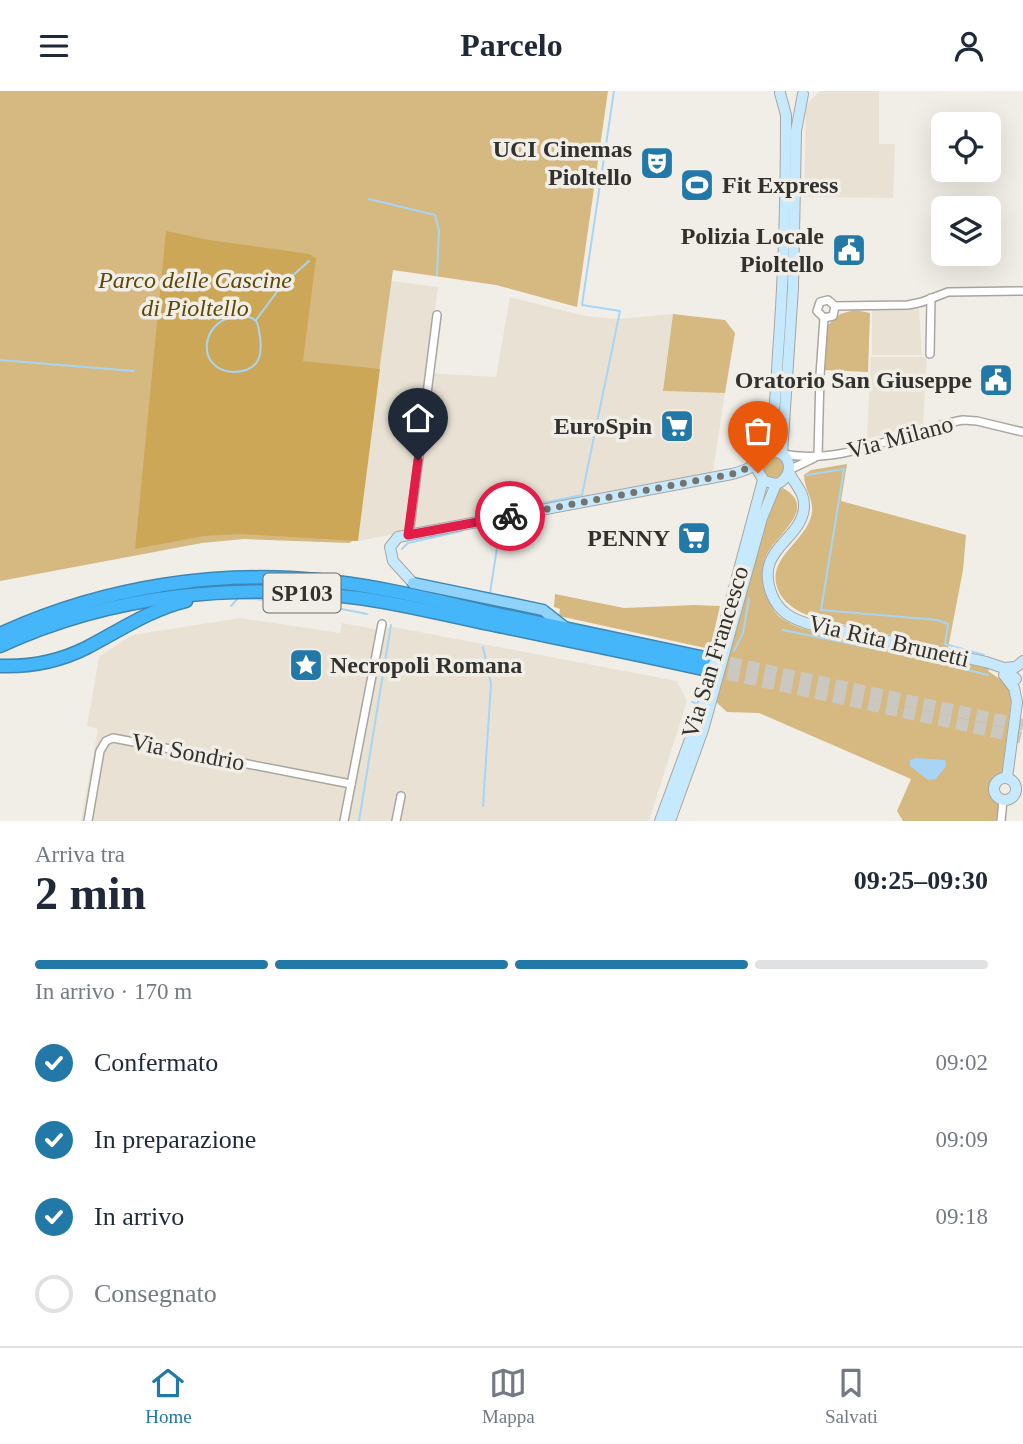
<!DOCTYPE html>
<html lang="it">
<meta charset="utf-8">
<style>
:root{--surface:#fff;--page:#f6f6f7;--text:#1f2937;--muted:#747a83;--line:#e0e1e3;--accent:#2278a7}
body{margin:0;font-family:"Times New Roman",serif;background:var(--page);color:var(--text);height:100vh;display:flex;flex-direction:column;font-size:26px;white-space:nowrap}
*{box-sizing:border-box;margin:0}
p{font-size:23px;color:var(--muted)}
.icon{flex:none;width:38px;height:38px;fill:none;stroke:currentColor;stroke-width:2;stroke-linecap:round;stroke-linejoin:round}
.map{position:relative;height:730px;overflow:hidden}
.panel{display:flex;flex-direction:column;background:var(--surface);flex:1}
.panel>*{flex:none}
.controls{position:absolute;left:931px;top:21px;display:grid;gap:14px}
.controls a{display:grid;place-items:center;width:70px;height:70px;border-radius:10px;background:var(--surface);box-shadow:0 7px 28px #0002;font-size:35px}
.pin{position:absolute;display:grid;place-items:center;width:60px;height:60px;color:#fff;margin:-72px -30px;border-radius:50% 50% 50% 0;rotate:-45deg;box-shadow:0 0 7px #0007}
.pin .icon{rotate:45deg}
.courier{position:absolute;display:grid;place-items:center;width:70px;height:70px;margin:-35px;border:5px solid #e11d48;border-radius:50%;background:#fff;color:#222;box-shadow:0 2px 9px #0007}
.headline em{font-style:normal;font-weight:700}
.headline div{display:flex;flex-direction:column-reverse}
.headline{display:flex;align-items:center;justify-content:space-between;height:119px;padding:0 35px}
h1{font-size:46px;font-weight:700;line-height:52px}
.bar{display:grid;grid-template-columns:repeat(4,1fr);gap:10px 7px;align-content:center;height:84px;padding:0 35px}
.bar i{height:9px;border-radius:5px;background:var(--line)}
.bar .on{background:var(--accent)}
.bar p{grid-column:span 4}
ol{padding:0 35px;list-style:none}
li{display:flex;align-items:center;gap:21px;height:77px}
li p{margin-inline-start:auto}
li .icon{padding:7px;border-radius:50%;background:var(--accent);color:#fff;stroke-width:4}
li:last-child{color:var(--muted)}
li i{width:38px;height:38px;border:4px solid var(--line);border-radius:50%}
header{display:flex;justify-content:space-between;align-items:center;height:91px;padding:0 35px;background:var(--surface);font-size:32px;font-weight:700}
.dock{display:flex;justify-content:space-around;align-items:center;height:98px;border-top:2px solid var(--line);background:var(--surface);font-size:19px;color:var(--muted)}
.dock a{display:grid;justify-items:center;gap:4px}
.dock .on{color:var(--accent)}
.map>svg:first-child{display:block}
.built{fill:#e9e2d4}
.green{fill:#d5b980}
.forest{fill:#cca758}
.water{fill:#a8d5f5}
.lines{fill:none;stroke-linecap:round;stroke-linejoin:round}
.stream{stroke:#a8d5f5;stroke-width:2}
.highway-tunnel{stroke:#cbc8c2;stroke-width:12;stroke-dasharray:12 6;stroke-linecap:butt}
.street-casing{stroke:#a9a6a0;stroke-width:10}
.secondary-casing{stroke:#a9a6a0;stroke-width:12}
.primary-casing{stroke:#3e87b2;stroke-width:13}
.highway-casing{stroke:#3e87b2;stroke-width:15}
.street{stroke:#fff;stroke-width:7}
.secondary{stroke:#c7e9fd;stroke-width:10}
.primary{stroke:#8fd3fb;stroke-width:10}
.highway{stroke:#44b6f9;stroke-width:12}
.done{stroke:#75736f;stroke-width:7;stroke-dasharray:0 12.6}
.route{stroke:#e11d48;stroke-width:9}
.labels{text-anchor:middle;dominant-baseline:central;stroke-width:7;stroke-linejoin:round;paint-order:stroke}
.shield{fill:#f1eee7;stroke:#6b6a66;stroke-width:2}
.shield-label{font-size:23px;font-weight:bold;fill:#32312e}
.poi-label{font-size:24px;font-weight:bold;fill:#32312e;stroke:#f1eee7;text-anchor:end}
.park-label{font-size:24px;font-style:italic;fill:#604705;stroke:#f1eee7}
.street-label{font-size:24px;fill:#32312e;stroke:#f1eee7}
</style>
<header><svg class="icon" aria-label="menu" viewBox="0 0 24 24"><path d="M4 6h16M4 12h16M4 18h16"/></svg>Parcelo<svg class="icon" aria-label="person" viewBox="0 0 24 24"><circle cx="12" cy="8" r="4"/><path d="M4 21q1-7 8-7t8 7"/></svg></header>
<div class="map">
<svg width="1023" height="730" viewBox="0 0 1023 730">
<rect width="100%" height="100%" fill="#f1eee7"/>
<g class="built">
<polygon points="820,0 879,0 879,53 895,53 893,107 804,106 806,18 809,11"/>
<polygon points="369,187 438,196 426,282 496,286 510,206 585,225 618,228 673,223 663,300 725,302 713,380 711,383 358,450 380,278 303,270"/>
<polygon points="872,217 919,217 922,264 872,264"/>
<polygon points="871,266 927,266 923,333 867,348"/>
<polygon points="240,527 340,542 342,532 375,538 394,536 677,590 687,610 649,730 81,730 98,638 87,635 99,566 132,544"/>
</g>
<g class="green">
<polygon points="0,0 608,0 577,216 496,194 393,179 356,448 349,452 244,448 202,452 0,490"/>
<polygon points="855,219 870,222 868,281 824,279 828,234 840,223"/>
<polygon points="673,223 725,229 735,242 725,302 663,300"/>
<circle cx="773" cy="376" r="11"/>
<path d="M847 373 841 410 966 444 963 479 948 557 815 527C801 522 788 516 780 503 762 470 803 453 811 426 816 410 804 399 804 384L811 379Z"/>
<path d="M783 397C820 418 774 444 765 467 761 478 762 492 766 503 769 512 773 520 780 526 800 542 833 543 857 549 899 558 941 567 983 576L989 578 988 580 1006 592 1012 603 996 730H903L897 720 911 688 759 622 727 621 714 609 765 424 778 398Z"/>
<polygon points="555,503 624,517 695,514 720,515 710,558 559,525 560,518 554,516"/>
</g>
<polygon class="forest" points="166,140 209,149 309,163 316,167 303,270 380,278 358,450 240,443 204,445 135,458"/>
<polygon class="water" points="915,667 945,669 946,675 936,688 928,689 910,675 910,669"/>
<g class="lines">
<g class="stream">
<polyline points="369,108 435,124 439,140 437,184"/>
<path d="M241 225C246 225 252 226 256 230 259 234 259 241 260 246 263 267 257 281 233 281 194 279 200 225 241 225Z"/>
<polyline points="256,229 282,194 309,170"/>
<polyline points="0,269 134,280"/>
<polyline points="807,384 844,378 821,519 938,529 948,533 945,553 984,564"/>
<polyline points="494,425 494,422 582,404 620,220 582,214 614,0"/>
<polyline points="402,458 408,452 462,440"/>
<polyline points="490,502 497,457 494,434"/>
<polyline points="231,515 238,507 310,512 367,523"/>
<polyline points="783,539 915,566 988,584"/>
<polyline points="734,560 743,542 749,508"/>
<polyline points="694,597 702,599"/>
<polyline points="692,611 698,613"/>
<polyline points="483,715 491,593 483,556"/>
<polyline points="359,730 391,534"/>
</g>
<g class="highway-tunnel">
<polyline points="712,568 1023,634"/>
<polyline points="710,579 1023,647"/>
</g>
<g class="street-casing">
<g id="street">
<polyline points="824,227 833,225 835,215"/>
<polyline points="930,263 931,207"/>
<path d="M782 363C846 375 902 340 963 329L977 330 1023 341"/>
<polyline points="818,365 820,284 824,227 817,220 820,211 828,209 835,215 908,214 922,211 948,201 1023,200"/>
<polyline points="789,379 814,367"/>
<polyline points="409,444 437,224"/>
<polyline points="88,730 100,660 106,650 113,647 351,693"/>
<polyline points="344,730 382,533"/>
<polyline points="396,730 401,705"/>
<polyline points="1001,730 1003,709"/>
</g>
</g>
<g class="secondary-casing">
<g id="secondary">
<polyline points="782,363 793,197 796,40 803,3"/>
<path d="M764 364C776 332 776 295 778 262 784 183 786 104 786 24L780 2"/>
<path d="M789 381C794 393 805 401 804 416 802 450 753 457 772 504 779 521 792 528 809 533L986 571 1004 577 1016 588"/>
<path d="M413 492 393 470 390 456 398 446 732 383C739 381 747 379 753 375 759 370 762 363 770 361 790 357 797 384 777 393L764 390 758 380 760 368"/>
<polyline points="1004,577 1016,576 1023,570"/>
<polyline points="1004,584 1014,597 1017,611 1007,687"/>
<circle cx="1005" cy="698" r="11"/>
<polyline points="660,730 703,613 763,389"/>
<polyline points="670,730 703,639 762,427 776,393"/>
</g>
</g>
<g class="primary-casing">
<polyline id="primary" points="413,492 543,519 566,537"/>
</g>
<g class="highway-casing">
<g id="highway">
<path d="M0 543C105 495 222 477 336 491 387 497 437 510 487 521 560 536 633 552 705 567"/>
<path d="M0 555C112 503 237 491 359 507 403 513 446 524 489 533 561 548 632 562 703 578"/>
<path d="M0 575C29 576 60 570 86 557 119 540 149 519 186 510"/>
</g>
</g>
<use href="#street" class="street"/>
<use href="#secondary" class="secondary"/>
<use href="#primary" class="primary"/>
<use href="#highway" class="highway"/>
</g>
<g class="lines">
<polyline class="done" points="510,425 732,383 751,376 760,368 758,382"/>
<polyline class="route" points="418,369 408,444 510,425"/>
</g>
<defs>
<g id="theatre-square" transform="scale(1.75)"><rect x="-9" y="-9" width="18" height="18" rx="4" fill="#2278a7" stroke="#f1eee7"/><path d="M-5-5.5Q0-4 5-5.5V0Q5 5 0 6Q-5 5-5 0ZM-3.3-2.5H-1v1.5H-3.3ZM1-2.5H3.3v1.5H1ZM-2.8 1Q0 5.5 2.8 1Z" fill="#fff"/></g>
<g id="stadium-square" transform="scale(1.75)"><rect x="-9" y="-9" width="18" height="18" rx="4" fill="#2278a7" stroke="#f1eee7"/><path d="M0-5a6.5 5 0 1 0 0 10a6.5 5 0 1 0 0-10ZM-3.5-1.8h7v3.6h-7Z" fill="#fff"/></g>
<g id="civic-square" transform="scale(1.75)"><rect x="-9" y="-9" width="18" height="18" rx="4" fill="#2278a7" stroke="#f1eee7"/><path d="M-.6-6.5H3V-4.5H.6V-3L4-1V1h2V6H-6V1h2V-1L-.6-3ZM-1.2 2.5V6h2.4V2.5Z" fill="#fff"/></g>
<g id="supermarket-square" transform="scale(1.75)"><rect x="-9" y="-9" width="18" height="18" rx="4" fill="#2278a7" stroke="#f1eee7"/><path d="M-6-5.5h2.5l.6 2H6L4.5 2H-2.5L-4.4-4H-6ZM-1.5 3.2a1.3 1.3 0 1 0 .1 0ZM3 3.2a1.3 1.3 0 1 0 .1 0Z" fill="#fff"/></g>
<g id="sight-square" transform="scale(1.75)"><rect x="-9" y="-9" width="18" height="18" rx="4" fill="#2278a7" stroke="#f1eee7"/><path d="M0-6L1.8-2.2L6-1.7L2.9 1.2L3.7 5.4L0 3.3L-3.7 5.4L-2.9 1.2L-6-1.7L-1.8-2.2Z" fill="#fff"/></g>
</defs>
<g fill-rule="evenodd">
<use href="#theatre-square" x="657" y="72"/>
<use href="#stadium-square" x="697" y="94"/>
<use href="#civic-square" x="849" y="159"/>
<use href="#civic-square" x="996" y="289"/>
<use href="#supermarket-square" x="677" y="335"/>
<use href="#supermarket-square" x="694" y="447"/>
<use href="#sight-square" x="306" y="574"/>
</g>
<g class="labels">
<rect class="shield" x="263.5" y="482.5" width="77" height="39" rx="5"/>
<g class="shield-label">
<text x="302" y="502">SP103</text>
</g>
<g class="poi-label">
<text x="632" y="58">UCI Cinemas<tspan x="632" dy="28">Pioltello</tspan></text>
<text x="722" y="94" text-anchor="start">Fit Express</text>
<text x="824" y="145">Polizia Locale<tspan x="824" dy="28">Pioltello</tspan></text>
<text x="972" y="289">Oratorio San Giuseppe</text>
<text x="652" y="335">EuroSpin</text>
<text x="670" y="447">PENNY</text>
<text x="330" y="574" text-anchor="start">Necropoli Romana</text>
</g>
<g class="park-label">
<text x="195" y="189">Parco delle Cascine<tspan x="195" dy="28">di Pioltello</tspan></text>
</g>
<g class="street-label">
<text transform="translate(900 346) rotate(-15)">Via Milano</text>
<text transform="translate(889 550) rotate(13)">Via Rita Brunetti</text>
<text transform="translate(715 561) rotate(-73)">Via San Francesco</text>
<text transform="translate(188 661) rotate(11)">Via Sondrio</text>
</g>
</g>
</svg>
<div class="controls">
<a><svg class="icon" aria-label="locate" viewBox="0 0 24 24"><circle cx="12" cy="12" r="6"/><path d="M12 2v4M12 18v4M2 12h4M18 12h4"/></svg></a>
<a><svg class="icon" aria-label="layers" viewBox="0 0 24 24"><path d="M12 4l9 5-9 5-9-5zM3 14l9 5 9-5"/></svg></a>
</div>
<div class="pin" style="left:758px;top:382px;background:#ea580c"><svg class="icon" aria-label="bag" viewBox="0 0 24 24"><path d="M5 8h14l-1 12H6zM9 8a3 3 0 0 1 6 0"/></svg></div>
<div class="pin" style="left:418px;top:369px;background:#1f2937"><svg class="icon" aria-label="home" viewBox="0 0 24 24"><path d="M3 11l9-7 9 7M6 9v11h12V9"/></svg></div>
<div class="courier" style="left:510px;top:425px"><svg class="icon" aria-label="bike" viewBox="0 0 24 24"><circle cx="6" cy="16" r="4"/><circle cx="18" cy="16" r="4"/><path d="M6 16l4-8h5l3 8M10 8l3 8H6M13 5h3"/></svg></div>
</div>
<section class="panel">
<div class="headline"><div><h1>2 min</h1><p>Arriva tra</p></div><em>09:25–09:30</em></div>
<div class="bar"><i class="on"></i><i class="on"></i><i class="on"></i><i></i><p>In arrivo · 170 m</p></div>
<ol>
<li><svg class="icon" aria-label="check" viewBox="0 0 24 24"><path d="M5 12l5 5 9-10"/></svg>Confermato<p>09:02</p></li>
<li><svg class="icon" aria-label="check" viewBox="0 0 24 24"><path d="M5 12l5 5 9-10"/></svg>In preparazione<p>09:09</p></li>
<li><svg class="icon" aria-label="check" viewBox="0 0 24 24"><path d="M5 12l5 5 9-10"/></svg>In arrivo<p>09:18</p></li>
<li><i></i>Consegnato</li>
</ol>
</section>
<nav class="dock">
<a class="on"><svg class="icon" aria-label="home" viewBox="0 0 24 24"><path d="M3 11l9-7 9 7M6 9v11h12V9"/></svg>Home</a>
<a><svg class="icon" aria-label="map" viewBox="0 0 24 24"><path d="M3 6l6-2 6 2 6-2v14l-6 2-6-2-6 2zM9 4v14M15 6v14"/></svg>Mappa</a>
<a><svg class="icon" aria-label="saved" viewBox="0 0 24 24"><path d="M7 4h10v16l-5-4-5 4z"/></svg>Salvati</a>
</nav>
